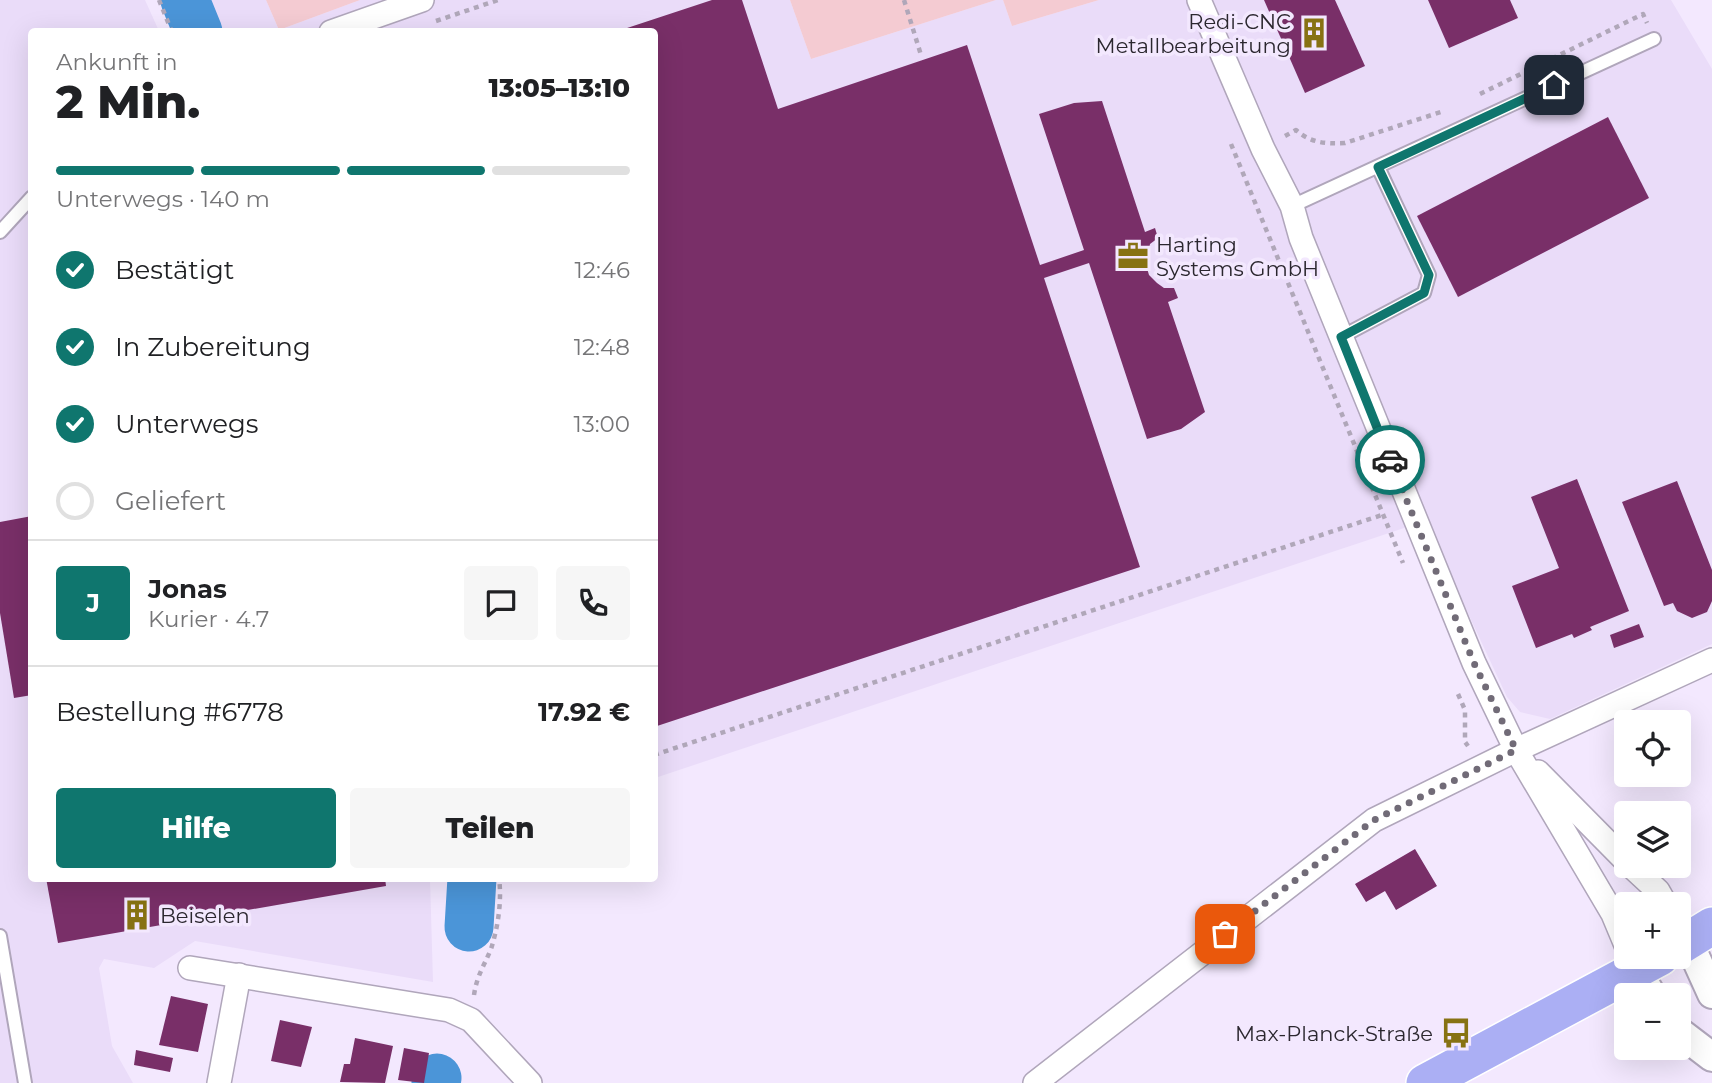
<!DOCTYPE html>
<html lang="de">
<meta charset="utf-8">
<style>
:root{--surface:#fff;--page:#f6f6f6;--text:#202124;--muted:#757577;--line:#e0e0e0;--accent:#0f766e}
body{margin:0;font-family:Montserrat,sans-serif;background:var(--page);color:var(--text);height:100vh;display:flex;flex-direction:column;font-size:26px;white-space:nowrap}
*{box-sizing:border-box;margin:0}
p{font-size:23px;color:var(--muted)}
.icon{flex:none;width:38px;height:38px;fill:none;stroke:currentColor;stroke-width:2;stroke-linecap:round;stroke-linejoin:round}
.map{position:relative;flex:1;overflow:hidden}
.panel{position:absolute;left:28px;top:28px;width:630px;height:854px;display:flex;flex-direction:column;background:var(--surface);border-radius:7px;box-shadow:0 7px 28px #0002}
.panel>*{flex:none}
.tools{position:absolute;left:1614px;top:710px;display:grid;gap:14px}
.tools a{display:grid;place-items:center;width:77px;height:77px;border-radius:7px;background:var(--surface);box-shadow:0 7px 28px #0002;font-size:35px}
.pin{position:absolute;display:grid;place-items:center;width:60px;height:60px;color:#fff;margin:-30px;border-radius:14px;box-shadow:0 4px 10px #0006}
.courier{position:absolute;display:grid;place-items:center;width:70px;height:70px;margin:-35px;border:5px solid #0f766e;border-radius:50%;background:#fff;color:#222;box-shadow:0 2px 9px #0007}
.summary em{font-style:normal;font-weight:800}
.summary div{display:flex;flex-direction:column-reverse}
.summary{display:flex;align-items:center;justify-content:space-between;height:119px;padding:0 28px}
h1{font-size:46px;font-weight:800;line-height:52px}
.bar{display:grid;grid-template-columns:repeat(4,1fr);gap:10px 7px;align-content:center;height:84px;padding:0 28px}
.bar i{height:9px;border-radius:5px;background:var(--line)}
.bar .selected{background:var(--accent)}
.bar p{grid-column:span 4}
.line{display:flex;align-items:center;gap:18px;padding:0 28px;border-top:2px solid var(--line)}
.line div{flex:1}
.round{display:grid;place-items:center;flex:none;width:74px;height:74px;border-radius:7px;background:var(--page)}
ol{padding:0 28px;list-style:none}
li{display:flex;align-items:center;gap:21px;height:77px}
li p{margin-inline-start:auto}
li .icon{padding:7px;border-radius:50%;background:var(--accent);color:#fff;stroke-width:4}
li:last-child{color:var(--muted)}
li i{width:38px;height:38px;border:4px solid var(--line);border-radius:50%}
.cta{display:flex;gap:14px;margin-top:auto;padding:14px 28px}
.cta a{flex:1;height:80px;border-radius:7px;background:var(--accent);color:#fff;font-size:28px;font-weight:800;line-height:80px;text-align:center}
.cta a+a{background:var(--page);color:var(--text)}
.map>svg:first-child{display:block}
.built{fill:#eadcf9}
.green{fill:#f4cbd2}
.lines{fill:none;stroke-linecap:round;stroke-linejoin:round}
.river{stroke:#4b95d8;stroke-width:49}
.building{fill:#792f68}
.service-casing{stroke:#b0a6bb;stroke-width:16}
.minor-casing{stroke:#b0a6bb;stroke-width:26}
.tertiary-casing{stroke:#b0a6bb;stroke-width:32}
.primary-casing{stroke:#fff;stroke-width:40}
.path{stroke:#b0a7b9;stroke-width:4.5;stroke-dasharray:5 5;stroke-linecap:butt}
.service{stroke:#fff;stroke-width:12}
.minor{stroke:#fff;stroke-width:23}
.tertiary{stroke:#fff;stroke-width:28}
.primary{stroke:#abaff4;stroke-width:37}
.done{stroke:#716b77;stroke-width:7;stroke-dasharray:0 12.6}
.route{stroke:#0f766e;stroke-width:9}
.labels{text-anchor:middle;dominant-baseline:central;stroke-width:7;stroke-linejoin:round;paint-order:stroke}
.poi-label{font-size:21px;fill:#2b272f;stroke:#f3e8fe;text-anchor:end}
</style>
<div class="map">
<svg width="1712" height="1083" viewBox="0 0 1712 1083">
<rect width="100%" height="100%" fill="#f3e8fe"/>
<g class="built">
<polygon points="0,0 145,0 159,31 32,32 32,878 430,879 433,982 195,941 154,968 104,959 99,968 112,1046 133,1083 0,1083"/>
<polygon points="205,0 266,0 279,30 360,0 790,0 811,59 996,0 1003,0 1012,26 1099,0 1671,0 1712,69 1712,644 1550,719 1520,712 1507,697 1465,607 1428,520 655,778 654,32 216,31"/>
</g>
<g class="green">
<polygon points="266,0 360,0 279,30"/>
<polygon points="790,0 996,0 811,59"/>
<polygon points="1003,0 1099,0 1012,26"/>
</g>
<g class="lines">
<g class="river">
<polyline points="185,0 198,32"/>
<polyline points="469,927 472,878"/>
<polyline points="436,1083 437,1078"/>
</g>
</g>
<g class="building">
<polygon points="712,0 742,0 778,109 967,45 1040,265 1084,250 1039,114 1074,103 1102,101 1145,232 1155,228 1158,238 1150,244 1146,265 1149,275 1157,283 1164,288 1174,288 1178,298 1168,302 1205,412 1181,429 1147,439 1089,263 1044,278 1140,567 654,727 654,32 618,31"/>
<polygon points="1264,0 1335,0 1365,66 1305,93"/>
<polygon points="1428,0 1510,0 1518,18 1449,48"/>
<polygon points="1608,117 1649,198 1458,297 1417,216"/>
<polygon points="1577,479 1629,611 1590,627 1592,630 1574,638 1572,634 1536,648 1512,586 1559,568 1531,497"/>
<polygon points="1677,481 1712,570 1712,601 1707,612 1692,618 1677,611 1673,603 1664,606 1622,502"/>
<polygon points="32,516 32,695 14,698 0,613 0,522"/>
<polygon points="1639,624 1644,637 1614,648 1610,635"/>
<polygon points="1415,849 1437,886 1396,910 1385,891 1366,902 1355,884"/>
<polygon points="46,878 385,878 386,886 58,943"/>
<polygon points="171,996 208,1004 198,1052 159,1045"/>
<polygon points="280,1020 312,1027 301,1067 271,1061"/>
<polygon points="355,1038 393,1046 385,1083 340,1082 344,1064 350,1064"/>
<polygon points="404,1048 429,1053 424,1083 398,1080"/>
<polygon points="136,1050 173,1058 170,1072 134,1065"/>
</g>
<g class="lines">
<g class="service-casing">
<g id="service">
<polyline points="1292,206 1654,39"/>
<polyline points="0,232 32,197"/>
<polyline points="1341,337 1424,293 1429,275 1378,167"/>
<polyline points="0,936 25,1083"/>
</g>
</g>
<g class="minor-casing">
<g id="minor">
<polyline points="1199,0 1263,149 1292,206 1301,238 1474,663 1516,750 1613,914 1626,945"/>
<polyline points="331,32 422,0"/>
<polyline points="1538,772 1626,861"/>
<polyline points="1631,866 1658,891 1666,905"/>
<polyline points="190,968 449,1010 471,1020 530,1083"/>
<polyline points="219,1083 239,975"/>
<polyline points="1035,1083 1374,820 1516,750 1712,660"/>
</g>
</g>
<g class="tertiary-casing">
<g id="tertiary">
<polyline points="1688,941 1712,994"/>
<polyline points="1637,971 1652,996"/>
<polyline points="1678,1031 1712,1057"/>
</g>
</g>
<g class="primary-casing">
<g id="primary">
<polyline points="1678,947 1712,926"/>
<polyline points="1425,1083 1660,957"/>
</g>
</g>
<g class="path">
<polyline points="159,0 172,32"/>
<polyline points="904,0 921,55"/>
<polyline points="436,21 498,0"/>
<polyline points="1480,94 1643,14 1647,23"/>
<path d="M1285 136 1296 130C1311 143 1325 144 1345 143L1444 111"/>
<polyline points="1231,144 1403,563"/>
<polyline points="1458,694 1465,710 1465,742 1468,746"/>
<polyline points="654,755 1385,514"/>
<path d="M474 995C477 975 484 966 491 949 498 927 502 901 499 878"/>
</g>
<use href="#service" class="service"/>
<use href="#minor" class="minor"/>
<use href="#tertiary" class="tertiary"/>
<use href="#primary" class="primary"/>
</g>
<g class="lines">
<polyline class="done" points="1225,934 1374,820 1516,750 1474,663 1390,460"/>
<polyline class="route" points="1390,460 1341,337 1424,293 1429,275 1378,167 1554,85"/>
</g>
<defs>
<g id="building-bare" transform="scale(2.415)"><path d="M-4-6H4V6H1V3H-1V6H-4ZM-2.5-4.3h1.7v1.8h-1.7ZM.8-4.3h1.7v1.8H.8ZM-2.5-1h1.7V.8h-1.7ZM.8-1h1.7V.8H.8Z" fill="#877213" stroke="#f3e8fe" stroke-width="2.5" paint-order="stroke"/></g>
<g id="office-bare" transform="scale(2.415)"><path d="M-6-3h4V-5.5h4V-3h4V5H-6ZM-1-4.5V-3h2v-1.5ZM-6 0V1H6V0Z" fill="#877213" stroke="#f3e8fe" stroke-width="2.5" paint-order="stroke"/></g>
<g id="bus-bare" transform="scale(2.415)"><path d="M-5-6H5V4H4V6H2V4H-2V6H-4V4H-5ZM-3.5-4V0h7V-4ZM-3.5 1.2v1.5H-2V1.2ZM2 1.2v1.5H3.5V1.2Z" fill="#877213" stroke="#f3e8fe" stroke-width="2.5" paint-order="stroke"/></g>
</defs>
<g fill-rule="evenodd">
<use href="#building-bare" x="1314" y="33"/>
<use href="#office-bare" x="1133" y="256"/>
<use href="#building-bare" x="137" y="915"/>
<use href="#bus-bare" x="1456" y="1033"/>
</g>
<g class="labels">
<g class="poi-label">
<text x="1291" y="21">Redi-CNC<tspan x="1291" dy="24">Metallbearbeitung</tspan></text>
<text x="1156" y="244" text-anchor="start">Harting<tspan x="1156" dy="24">Systems GmbH</tspan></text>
<text x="160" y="915" text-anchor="start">Beiselen</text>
<text x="1433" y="1033">Max-Planck-Straße</text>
</g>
</g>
</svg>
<div class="tools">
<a><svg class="icon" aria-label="locate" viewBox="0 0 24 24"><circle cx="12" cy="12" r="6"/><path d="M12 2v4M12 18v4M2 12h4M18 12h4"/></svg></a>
<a><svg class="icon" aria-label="layers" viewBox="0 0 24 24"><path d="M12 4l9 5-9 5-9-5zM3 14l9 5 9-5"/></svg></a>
<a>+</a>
<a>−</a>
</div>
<div class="pin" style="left:1225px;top:934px;background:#ea580c"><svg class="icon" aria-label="bag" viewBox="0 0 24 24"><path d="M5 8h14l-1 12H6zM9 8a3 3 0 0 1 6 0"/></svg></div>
<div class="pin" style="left:1554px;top:85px;background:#1f2937"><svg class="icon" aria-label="home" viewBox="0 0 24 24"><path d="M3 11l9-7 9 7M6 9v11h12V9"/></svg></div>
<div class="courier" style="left:1390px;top:460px"><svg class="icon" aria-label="car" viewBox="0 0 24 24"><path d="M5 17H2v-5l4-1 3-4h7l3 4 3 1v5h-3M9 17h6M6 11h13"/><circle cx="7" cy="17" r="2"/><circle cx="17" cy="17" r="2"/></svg></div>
<section class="panel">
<div class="summary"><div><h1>2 Min.</h1><p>Ankunft in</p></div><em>13:05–13:10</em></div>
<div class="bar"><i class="selected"></i><i class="selected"></i><i class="selected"></i><i></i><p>Unterwegs · 140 m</p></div>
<ol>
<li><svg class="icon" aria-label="check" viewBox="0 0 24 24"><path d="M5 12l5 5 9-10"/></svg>Bestätigt<p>12:46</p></li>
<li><svg class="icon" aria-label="check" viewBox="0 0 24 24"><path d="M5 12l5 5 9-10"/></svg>In Zubereitung<p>12:48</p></li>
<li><svg class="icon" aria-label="check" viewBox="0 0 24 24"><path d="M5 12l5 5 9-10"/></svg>Unterwegs<p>13:00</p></li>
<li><i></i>Geliefert</li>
</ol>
<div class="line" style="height:126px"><b class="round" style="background:var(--accent);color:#fff">J</b><div><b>Jonas</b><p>Kurier · 4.7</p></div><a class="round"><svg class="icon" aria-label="chat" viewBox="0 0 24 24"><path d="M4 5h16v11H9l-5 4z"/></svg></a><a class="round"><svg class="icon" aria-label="phone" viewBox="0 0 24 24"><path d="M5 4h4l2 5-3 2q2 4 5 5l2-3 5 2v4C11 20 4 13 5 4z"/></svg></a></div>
<div class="line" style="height:91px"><div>Bestellung #6778</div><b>17.92 €</b></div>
<div class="cta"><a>Hilfe</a><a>Teilen</a></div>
</section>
</div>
